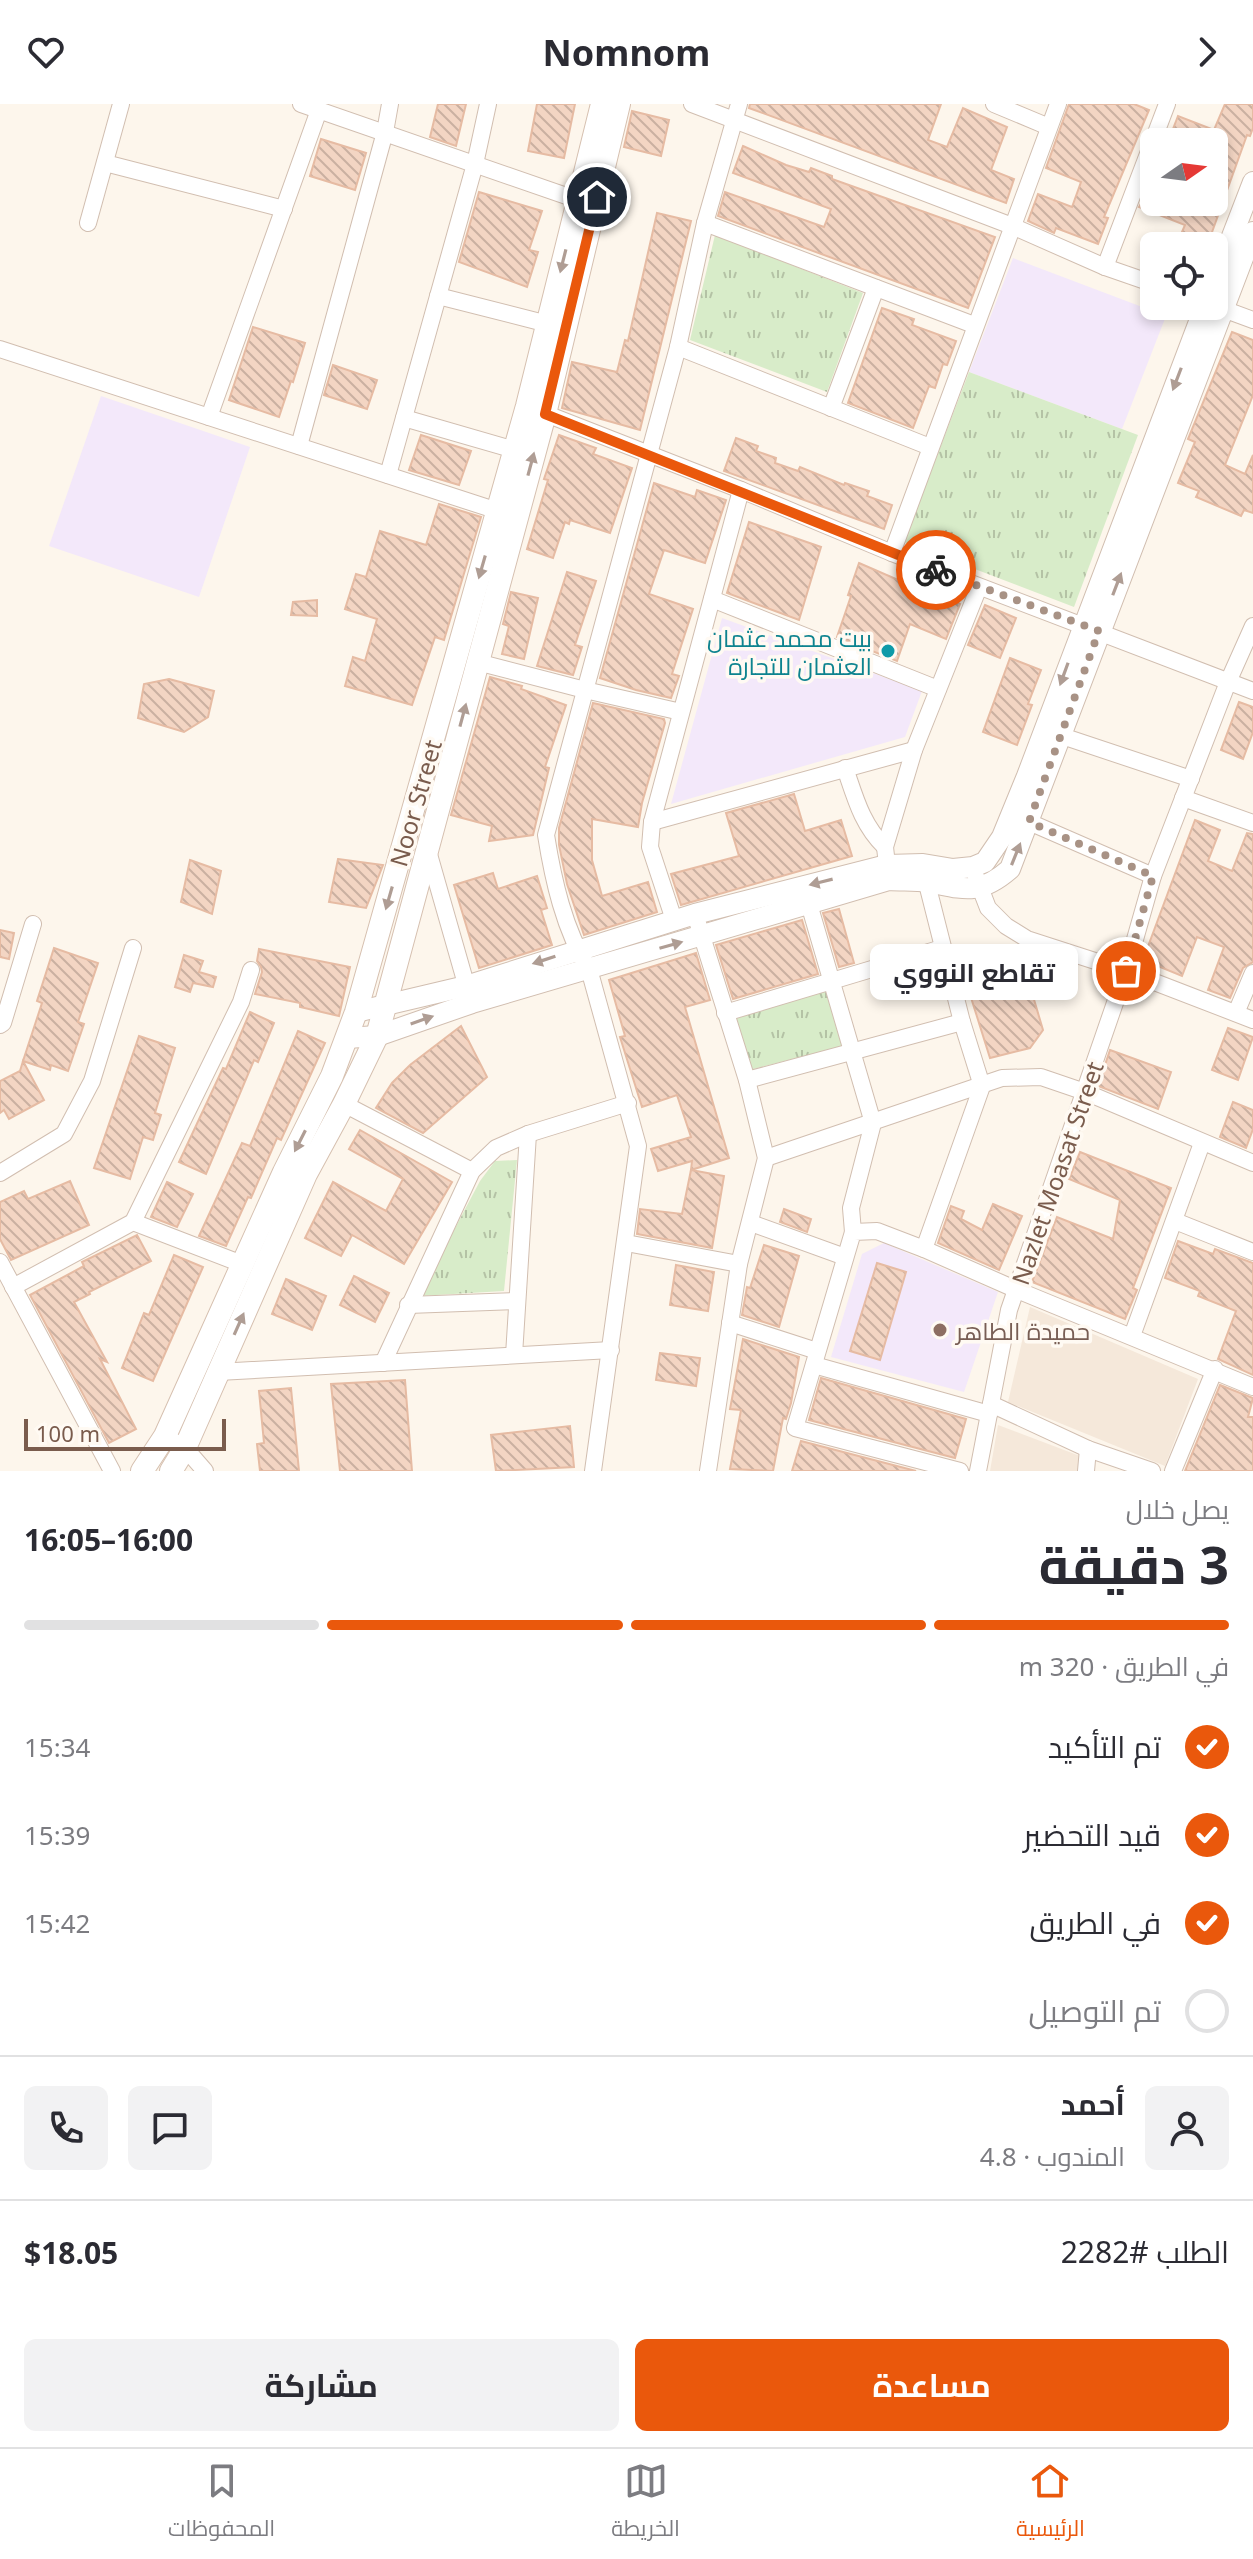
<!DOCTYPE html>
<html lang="ar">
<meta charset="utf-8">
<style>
:root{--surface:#fff;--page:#f2f2f3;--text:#2b2b33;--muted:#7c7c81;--line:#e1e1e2;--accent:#ea580c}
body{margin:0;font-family:"Noto Sans",Cairo,sans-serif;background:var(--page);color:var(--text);direction:rtl;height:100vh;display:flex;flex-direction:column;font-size:30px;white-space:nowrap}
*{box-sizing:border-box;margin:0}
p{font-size:26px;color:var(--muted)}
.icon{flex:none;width:44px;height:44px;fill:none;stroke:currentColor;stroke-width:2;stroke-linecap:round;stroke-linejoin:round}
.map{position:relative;height:1367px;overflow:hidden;direction:ltr}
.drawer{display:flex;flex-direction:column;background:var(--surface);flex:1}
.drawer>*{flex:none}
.needle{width:52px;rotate:76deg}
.controls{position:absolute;left:1140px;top:24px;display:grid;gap:16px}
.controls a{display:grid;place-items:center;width:88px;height:88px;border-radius:12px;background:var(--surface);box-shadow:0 4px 12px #0003;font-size:40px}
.scale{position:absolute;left:24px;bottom:20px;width:202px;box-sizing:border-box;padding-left:8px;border:4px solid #7a5c4d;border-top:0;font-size:22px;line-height:28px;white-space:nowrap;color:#7a5c4d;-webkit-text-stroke:6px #fffaf3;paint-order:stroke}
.pin{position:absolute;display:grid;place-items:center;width:68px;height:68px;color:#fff;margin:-34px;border:4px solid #fff;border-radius:50%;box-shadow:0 2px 8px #0007}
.courier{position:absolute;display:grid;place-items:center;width:80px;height:80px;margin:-40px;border:6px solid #ea580c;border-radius:50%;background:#fff;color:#222;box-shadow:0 2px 10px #0007}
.bubble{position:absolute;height:56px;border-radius:12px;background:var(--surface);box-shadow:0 4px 12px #0003;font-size:26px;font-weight:700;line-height:56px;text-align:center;direction:rtl}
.summary em{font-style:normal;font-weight:700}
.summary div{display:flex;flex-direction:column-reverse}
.summary{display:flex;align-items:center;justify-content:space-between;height:136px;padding:0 24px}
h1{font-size:52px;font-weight:700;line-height:60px}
.bar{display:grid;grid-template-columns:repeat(4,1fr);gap:12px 8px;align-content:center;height:96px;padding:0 24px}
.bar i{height:10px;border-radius:6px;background:var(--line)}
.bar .selected{background:var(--accent)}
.bar p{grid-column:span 4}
.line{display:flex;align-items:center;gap:20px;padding:0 24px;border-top:2px solid var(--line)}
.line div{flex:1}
.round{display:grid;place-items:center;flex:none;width:84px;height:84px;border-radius:12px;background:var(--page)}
ol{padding:0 24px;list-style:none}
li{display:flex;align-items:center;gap:24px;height:88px}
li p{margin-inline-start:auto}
li .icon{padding:8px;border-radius:50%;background:var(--accent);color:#fff;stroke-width:4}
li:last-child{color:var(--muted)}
li i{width:44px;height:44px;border:4px solid var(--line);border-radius:50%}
.button{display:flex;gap:16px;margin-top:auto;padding:16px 24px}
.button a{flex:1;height:92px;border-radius:12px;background:var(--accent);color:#fff;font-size:32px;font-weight:700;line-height:92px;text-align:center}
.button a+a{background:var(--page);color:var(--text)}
header{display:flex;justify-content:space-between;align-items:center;height:104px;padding:0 24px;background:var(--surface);font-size:36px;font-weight:700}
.tabs{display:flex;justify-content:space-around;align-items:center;height:112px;border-top:2px solid var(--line);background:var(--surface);font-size:22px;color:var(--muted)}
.tabs a{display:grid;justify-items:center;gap:4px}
.tabs .selected{color:var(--accent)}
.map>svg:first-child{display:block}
.residential{fill:#f5e8da}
.education{fill:#f3e8fa}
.grass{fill:url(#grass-tufts)}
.building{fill:url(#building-back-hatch);stroke:#e6bba3;stroke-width:2}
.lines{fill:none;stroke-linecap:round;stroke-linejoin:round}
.minor-casing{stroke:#d1beb0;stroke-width:18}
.tertiary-casing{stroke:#d1beb0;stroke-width:22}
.secondary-casing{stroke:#d6c0b0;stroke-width:24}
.minor{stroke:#fff;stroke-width:16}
.tertiary{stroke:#fff;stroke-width:20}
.secondary{stroke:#fff;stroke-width:22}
.oneway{fill:#af9d94}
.done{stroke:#a89285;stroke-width:8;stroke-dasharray:0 14.4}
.route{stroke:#ea580c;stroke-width:10}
.culture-dot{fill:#0f9aa8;stroke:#fffaf3;stroke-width:3}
.education-dot{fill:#8d6e63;stroke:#fffaf3;stroke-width:3}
.labels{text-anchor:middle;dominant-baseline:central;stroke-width:7;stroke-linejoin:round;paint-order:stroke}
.culture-label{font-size:24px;fill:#0d838f;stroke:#fffaf3;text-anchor:end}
.street-label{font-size:24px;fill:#7a5c4d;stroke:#fffaf3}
.education-label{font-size:24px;fill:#785e54;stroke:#fffaf3;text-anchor:start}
</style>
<header><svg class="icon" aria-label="forward" viewBox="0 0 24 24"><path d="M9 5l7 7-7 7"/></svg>Nomnom<svg class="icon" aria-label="heart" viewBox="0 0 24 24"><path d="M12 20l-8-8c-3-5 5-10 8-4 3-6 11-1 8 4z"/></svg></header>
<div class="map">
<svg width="1253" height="1367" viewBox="0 0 1253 1367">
<defs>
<pattern id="grass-tufts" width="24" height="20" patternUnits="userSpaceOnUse" patternTransform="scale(2)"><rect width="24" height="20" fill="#d8ecc9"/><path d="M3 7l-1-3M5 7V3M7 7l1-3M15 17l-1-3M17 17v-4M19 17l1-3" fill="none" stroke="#b4c2a5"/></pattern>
<pattern id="building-back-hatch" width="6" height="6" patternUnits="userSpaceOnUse" patternTransform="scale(2)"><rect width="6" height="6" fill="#f3d5c3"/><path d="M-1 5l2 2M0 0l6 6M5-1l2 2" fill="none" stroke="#cab0a1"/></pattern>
</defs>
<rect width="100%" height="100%" fill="#fdf6ec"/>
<g class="residential">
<polygon points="1030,1203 1198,1275 1165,1362 1008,1298"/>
<polygon points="998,1321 1080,1352 1079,1367 990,1367"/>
</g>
<g class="education">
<polygon points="1013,154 1166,212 1122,325 969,268"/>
<polygon points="101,292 250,343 199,493 49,442"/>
<polygon points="722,514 922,587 905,633 671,700"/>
<polygon points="884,1139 998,1188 964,1288 831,1253 862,1150"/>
</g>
<g class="grass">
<polygon points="715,131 863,189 827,288 690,236"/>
<polygon points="969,268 1138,331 1074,503 904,438"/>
<polygon points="825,886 843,942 749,966 733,912"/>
<polygon points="517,1056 504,1187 419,1192 480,1077 495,1057"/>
</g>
<g class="building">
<polygon points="438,0 466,0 456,42 430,33"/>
<polygon points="537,0 575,0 564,54 528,47"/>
<polygon points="750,0 941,0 928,36 947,43 963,4 1007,23 991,66 1014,75 1006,99 749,4"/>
<polygon points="1069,0 1134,0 1149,6 1104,113 1108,114 1098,140 1056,124 1054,129 1028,117 1038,90 1072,103 1081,78 1046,64"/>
<polygon points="1225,0 1253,0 1253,24 1250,32 1247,31 1207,142 1176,142 1185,121 1139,103 1142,98 1145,98 1153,77 1154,98 1214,98 1214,38 1168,38 1178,12 1214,26"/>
<polygon points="632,7 669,16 661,52 624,43"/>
<polygon points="321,35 366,49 355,86 310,72"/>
<polygon points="743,42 786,61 809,68 811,64 832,72 832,75 995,133 968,204 718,112 725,88 824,123 831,105 733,69"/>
<polygon points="479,88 542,107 529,146 538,148 527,183 459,158"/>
<polygon points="657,109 691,117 640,326 562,304 572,258 617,268 625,236 628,237"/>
<polygon points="882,204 914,215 912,221 956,237 947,261 943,260 935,284 929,282 913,324 848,299"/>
<polygon points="253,223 305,239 293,278 291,277 279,313 229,296"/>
<polygon points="1232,228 1253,236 1253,291 1225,361 1245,370 1253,351 1253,409 1244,406 1241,412 1196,393 1199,387 1178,379 1195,338 1188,335"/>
<polygon points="333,261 377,276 367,305 324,291"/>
<polygon points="421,331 471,347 459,381 409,366"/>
<polygon points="559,331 596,344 593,350 632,364 610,429 570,416 569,420 565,418 553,454 527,445 548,376 544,375"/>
<polygon points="736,334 758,342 756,347 776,354 775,359 798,367 800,363 844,381 845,379 869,387 867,392 892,401 884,425 724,367"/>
<polygon points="654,379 695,393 697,386 726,396 705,459 664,446 649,490 693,505 672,570 679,572 671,594 636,586 600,574"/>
<polygon points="439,400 481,413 444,536 435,533 412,601 345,582 353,553 365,557 377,515 345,505 356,470 366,473 380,427 426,441"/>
<polygon points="749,418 821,443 799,516 727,489"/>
<polygon points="859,459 928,489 929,486 960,500 946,535 910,520 897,557 837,533 851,492 848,491"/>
<polygon points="567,468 596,477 575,541 582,543 573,571 537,562"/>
<polygon points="511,488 538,494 524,555 502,550 509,522 503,520"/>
<polygon points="317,496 317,512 291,511 293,498"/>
<polygon points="985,501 1016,514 1000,554 968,541"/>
<polygon points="1010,554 1041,566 1028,600 1032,601 1017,641 983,628"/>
<polygon points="490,573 522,582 521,585 566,601 545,663 549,664 533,731 489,737 492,722 451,711"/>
<polygon points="169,575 214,587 208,613 184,628 138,614 144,580"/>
<polygon points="1239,598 1253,603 1253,628 1243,655 1221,646"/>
<polygon points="593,599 664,615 665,619 642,699 638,723 592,715 592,756 602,792 648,778 657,808 584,831 567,780 559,741 559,724"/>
<polygon points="794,690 805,727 841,716 852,752 681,801 671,770 739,752 726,709"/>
<polygon points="1195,716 1220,726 1208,757 1232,767 1247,729 1253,730 1253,858 1243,864 1230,894 1208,886 1224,843 1197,833 1182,872 1143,856"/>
<polygon points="338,755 383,761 366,804 329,798"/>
<polygon points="190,756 221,767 212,810 181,798"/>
<polygon points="493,769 498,785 537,772 547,804 541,806 552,841 479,864 454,781"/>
<polygon points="839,805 854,859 839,863 823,809"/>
<polygon points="802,816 818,870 733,895 716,841"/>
<polygon points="0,826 14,829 9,855 0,853"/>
<polygon points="54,844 98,859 78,918 84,920 68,967 51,961 50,966 23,957 42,899 37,897"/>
<polygon points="259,845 350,863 339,912 300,903 300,899 255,890 262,868 261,863 257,857"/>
<polygon points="696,849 710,896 685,903 729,1054 691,1066 692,1057 658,1067 651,1045 691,1033 677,991 642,1003 620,933 625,932 609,876"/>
<polygon points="184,851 203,857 199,868 216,873 213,883 193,879 190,888 175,883"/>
<polygon points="1012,876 1030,882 1043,926 1030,944 990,954 968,884"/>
<polygon points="250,908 274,919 258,958 254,956 206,1070 179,1058 223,964 226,965"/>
<polygon points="461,922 487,973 423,1029 376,1004 392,979 410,961"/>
<polygon points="1228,924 1253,933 1238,976 1212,966"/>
<polygon points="298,927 325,939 281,1036 277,1034 251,1094 248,1093 226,1142 199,1132 242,1039 250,1042"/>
<polygon points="139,932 175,944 155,1009 161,1011 153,1036 143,1033 130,1075 94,1064"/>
<polygon points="1110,946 1171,968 1158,1005 1098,982"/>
<polygon points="23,957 44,996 9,1015 4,1006 0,1009 0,977 20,967"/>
<polygon points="1233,998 1253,1006 1253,1025 1246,1044 1220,1033"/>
<polygon points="360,1026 452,1078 404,1160 352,1131 341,1152 305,1134 333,1078 386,1107 403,1075 349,1045"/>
<polygon points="1080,1048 1171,1084 1133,1184 1137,1186 1125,1215 1032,1178 1057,1113 1113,1135 1120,1096 1069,1075"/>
<polygon points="691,1066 724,1072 712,1144 637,1130 640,1105 682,1110"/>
<polygon points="70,1077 89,1121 11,1156 0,1135 0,1098 24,1087 28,1095"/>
<polygon points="167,1078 193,1090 177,1123 151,1113"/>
<polygon points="993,1100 1022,1112 999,1166 938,1139 951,1102 964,1107 961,1115 982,1126"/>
<polygon points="784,1105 811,1115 807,1128 780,1118"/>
<polygon points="137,1131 151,1157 89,1188 90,1190 74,1198 107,1258 100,1255 136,1325 109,1339 30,1191 84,1162 82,1158"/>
<polygon points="1178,1137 1213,1150 1215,1145 1253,1159 1253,1271 1218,1255 1236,1207 1198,1192 1200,1187 1165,1174"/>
<polygon points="764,1141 799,1152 779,1223 742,1211 747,1183 750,1184"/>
<polygon points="174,1151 203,1163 153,1277 122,1264 144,1209 149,1211"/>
<polygon points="877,1159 906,1168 880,1256 850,1247"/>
<polygon points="676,1161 714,1168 708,1207 670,1201"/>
<polygon points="354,1172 389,1189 375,1218 340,1201"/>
<polygon points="286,1175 326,1192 312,1226 272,1210"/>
<polygon points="743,1235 799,1253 791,1299 786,1315 783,1314 773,1367 730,1365 741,1306 730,1305"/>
<polygon points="660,1249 700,1254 696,1282 656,1276"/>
<polygon points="821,1274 966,1315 955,1354 809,1316"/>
<polygon points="405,1276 412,1367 340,1367 331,1280"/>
<polygon points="1220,1281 1253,1294 1248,1313 1253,1313 1253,1367 1185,1367"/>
<polygon points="291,1284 299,1367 260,1367 257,1340 264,1339 259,1287"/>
<polygon points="570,1322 574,1363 496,1367 491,1331"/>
<polygon points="801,1337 916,1367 792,1367"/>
</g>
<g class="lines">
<g class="minor-casing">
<g id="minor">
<polyline points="301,0 578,96"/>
<polyline points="692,0 1012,122 1105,163 1154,180"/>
<polyline points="994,0 1049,23"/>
<polyline points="105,59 284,105"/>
<polyline points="88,119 121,0"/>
<polyline points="705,119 974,221"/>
<polyline points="1105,163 1167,0"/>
<polyline points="438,192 548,220"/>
<polyline points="1215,202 1253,216"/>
<polyline points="678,243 930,343"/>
<polyline points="0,245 498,407"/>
<polyline points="831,304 876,184"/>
<polyline points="536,306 741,386 892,449 1253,587"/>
<polyline points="209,313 319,6"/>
<polyline points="404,314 515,346"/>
<polyline points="299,342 385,28 390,0"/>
<polyline points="388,371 475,60 488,0"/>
<polyline points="892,449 1058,0"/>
<polyline points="712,495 938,585"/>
<polyline points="477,558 585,586 681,608"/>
<polyline points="1062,632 1191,675"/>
<path d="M845 664C855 693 862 721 885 743"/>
<polyline points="1183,694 1253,719"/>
<polyline points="652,718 914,646"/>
<polyline points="1029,718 1153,772"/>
<polyline points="428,747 470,894"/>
<polyline points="888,770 885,743 914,646 979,483"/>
<polyline points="976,773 988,804 1006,822 1027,835 1126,867 1253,916"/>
<polyline points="809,800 873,1019 851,1104 853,1128"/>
<polyline points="695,810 747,976 766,1054 739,1160 708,1367"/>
<polyline points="674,816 650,743 652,718 741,386"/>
<polyline points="725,909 942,844"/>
<polyline points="1236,909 1253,869"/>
<polyline points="0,921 3,919 33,820"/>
<polyline points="747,976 962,918"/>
<polyline points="344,1000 472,1067"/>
<polyline points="766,1054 1002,974 1041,973 1085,988 1253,1059"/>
<polyline points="0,1069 64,1030 92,977 133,844"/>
<polyline points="1175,1117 1253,1148"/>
<polyline points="133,1118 242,1160"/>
<polyline points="751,1119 845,1153"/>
<polyline points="626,1139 739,1160"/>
<polyline points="924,1145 982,982 962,918 924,768"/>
<polyline points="0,1158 112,1367"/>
<polyline points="13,1183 133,1118 241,898 251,866"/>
<polyline points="408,1201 517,1197"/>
<polyline points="730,1219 817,1247"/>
<polyline points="1132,1232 1202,1039"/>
<polyline points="514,1251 528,1030"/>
<polyline points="383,1259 472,1067 496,1044 528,1030 628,999"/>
<polyline points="814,1261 989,1310"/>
<polyline points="218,1268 611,1246"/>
<polyline points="991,1300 1088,1345 1152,1367"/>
<polyline points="165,1332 185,1344 205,1367"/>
<path d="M593 1367 638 1042 589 865C564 826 553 775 546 731L678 243 705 119 739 0"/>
<polyline points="960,1367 795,1324 853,1128 877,1127 924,1145 1017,1186 1253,1283"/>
<polyline points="978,1367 1009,1206 1126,867 1153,772 1228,578 1253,522"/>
<polyline points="1086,1367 1088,1345"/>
<polyline points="1173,1367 1215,1265"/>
</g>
</g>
<g class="tertiary-casing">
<g id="tertiary">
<polyline points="1214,179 1253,78"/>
<polyline points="356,908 466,882 695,810 887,761 923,760 953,765 973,763 985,758 1002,733 1027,672 1205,202"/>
<path d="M347 934 377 932 472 899 889 776C902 777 915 776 928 778 964 785 979 792 1010 765L1253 128"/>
</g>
</g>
<g class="secondary-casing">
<g id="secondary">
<polyline points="142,1367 165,1332 284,1068 332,972 356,908 527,302 602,0"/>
<polyline points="171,1367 185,1344 306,1070 344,1000 377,932 545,310 619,0"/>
</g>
</g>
<use href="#minor" class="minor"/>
<use href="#tertiary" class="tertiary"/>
<use href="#secondary" class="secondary"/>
</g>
<defs><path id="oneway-solid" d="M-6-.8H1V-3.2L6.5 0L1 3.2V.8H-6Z" transform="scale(2)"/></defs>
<g class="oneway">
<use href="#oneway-solid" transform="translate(563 157) rotate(104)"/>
<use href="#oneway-solid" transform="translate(1177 275) rotate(111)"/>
<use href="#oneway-solid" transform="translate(531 360) rotate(-75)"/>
<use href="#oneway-solid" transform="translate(482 463) rotate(106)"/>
<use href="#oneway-solid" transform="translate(1117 480) rotate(-69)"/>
<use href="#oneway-solid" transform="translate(1064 570) rotate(110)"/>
<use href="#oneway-solid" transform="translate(463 611) rotate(-75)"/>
<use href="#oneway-solid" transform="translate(1016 750) rotate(-68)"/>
<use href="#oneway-solid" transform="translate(821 778) rotate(166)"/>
<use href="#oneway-solid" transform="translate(389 794) rotate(106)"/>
<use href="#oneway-solid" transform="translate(671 841) rotate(-16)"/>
<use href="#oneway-solid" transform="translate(544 856) rotate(162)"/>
<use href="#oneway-solid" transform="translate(422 916) rotate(-19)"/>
<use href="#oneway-solid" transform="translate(300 1037) rotate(117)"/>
<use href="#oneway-solid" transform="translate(239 1220) rotate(-66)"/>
</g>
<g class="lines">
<polyline class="done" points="936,466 1099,527 1029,718 1153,772 1126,867"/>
<polyline class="route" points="597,93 545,310 936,466"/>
</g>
<circle class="culture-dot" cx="888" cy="547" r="8"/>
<circle class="education-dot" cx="940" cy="1226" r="8"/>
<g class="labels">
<g class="culture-label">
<text x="872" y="533">بيت محمد عثمان<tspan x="872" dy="28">العثمان للتجارة</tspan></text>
</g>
<g class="street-label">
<text transform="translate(415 699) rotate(-74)">Noor Street</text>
<text transform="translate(1057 1069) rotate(-71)">Nazlet Moasat Street</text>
</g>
<g class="education-label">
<text x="956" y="1226">حميدة الطاهر</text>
</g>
</g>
</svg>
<div class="controls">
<a><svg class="needle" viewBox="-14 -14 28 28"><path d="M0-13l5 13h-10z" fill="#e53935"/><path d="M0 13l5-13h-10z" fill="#7c7c81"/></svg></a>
<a><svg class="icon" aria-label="locate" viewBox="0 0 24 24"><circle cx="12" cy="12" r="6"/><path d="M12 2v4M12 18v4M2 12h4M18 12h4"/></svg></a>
</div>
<div class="scale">100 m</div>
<div class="pin" style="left:1126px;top:867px;background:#ea580c"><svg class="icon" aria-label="bag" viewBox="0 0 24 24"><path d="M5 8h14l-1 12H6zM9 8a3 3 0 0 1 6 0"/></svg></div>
<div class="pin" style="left:597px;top:93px;background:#1f2937"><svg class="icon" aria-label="home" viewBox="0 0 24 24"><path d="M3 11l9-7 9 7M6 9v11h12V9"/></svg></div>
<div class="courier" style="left:936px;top:466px"><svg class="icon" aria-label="bike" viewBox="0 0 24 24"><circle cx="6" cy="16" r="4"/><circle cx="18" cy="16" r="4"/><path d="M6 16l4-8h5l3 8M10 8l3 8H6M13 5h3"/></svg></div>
<div class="bubble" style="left:870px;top:840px;width:208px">تقاطع النووي</div>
</div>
<section class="drawer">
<div class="summary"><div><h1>3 دقيقة</h1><p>يصل خلال</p></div><em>16:00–16:05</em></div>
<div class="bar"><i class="selected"></i><i class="selected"></i><i class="selected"></i><i></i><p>في الطريق · 320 m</p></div>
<ol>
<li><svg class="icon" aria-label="check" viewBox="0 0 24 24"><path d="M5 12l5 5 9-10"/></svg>تم التأكيد<p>15:34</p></li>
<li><svg class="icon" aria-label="check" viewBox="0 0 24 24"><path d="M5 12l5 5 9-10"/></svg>قيد التحضير<p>15:39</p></li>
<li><svg class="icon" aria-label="check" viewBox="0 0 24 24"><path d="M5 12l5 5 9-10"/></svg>في الطريق<p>15:42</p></li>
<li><i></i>تم التوصيل</li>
</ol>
<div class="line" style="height:144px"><a class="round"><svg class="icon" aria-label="person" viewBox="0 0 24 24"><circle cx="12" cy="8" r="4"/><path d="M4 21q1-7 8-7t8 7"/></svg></a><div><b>أحمد</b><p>المندوب · 4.8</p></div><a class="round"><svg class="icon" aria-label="chat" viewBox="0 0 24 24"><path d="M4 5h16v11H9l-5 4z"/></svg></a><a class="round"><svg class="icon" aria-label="phone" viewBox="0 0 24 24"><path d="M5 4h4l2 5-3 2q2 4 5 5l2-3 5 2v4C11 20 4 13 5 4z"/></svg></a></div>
<div class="line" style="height:104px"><div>الطلب #2282</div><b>$18.05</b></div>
<div class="button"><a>مساعدة</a><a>مشاركة</a></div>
</section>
<nav class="tabs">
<a class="selected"><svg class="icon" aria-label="home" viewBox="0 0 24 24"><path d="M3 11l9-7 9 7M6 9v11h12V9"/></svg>الرئيسية</a>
<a><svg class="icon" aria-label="map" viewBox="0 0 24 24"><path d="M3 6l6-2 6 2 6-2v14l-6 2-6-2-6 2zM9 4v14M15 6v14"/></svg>الخريطة</a>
<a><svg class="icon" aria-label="saved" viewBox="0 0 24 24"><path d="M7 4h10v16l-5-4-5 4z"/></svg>المحفوظات</a>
</nav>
